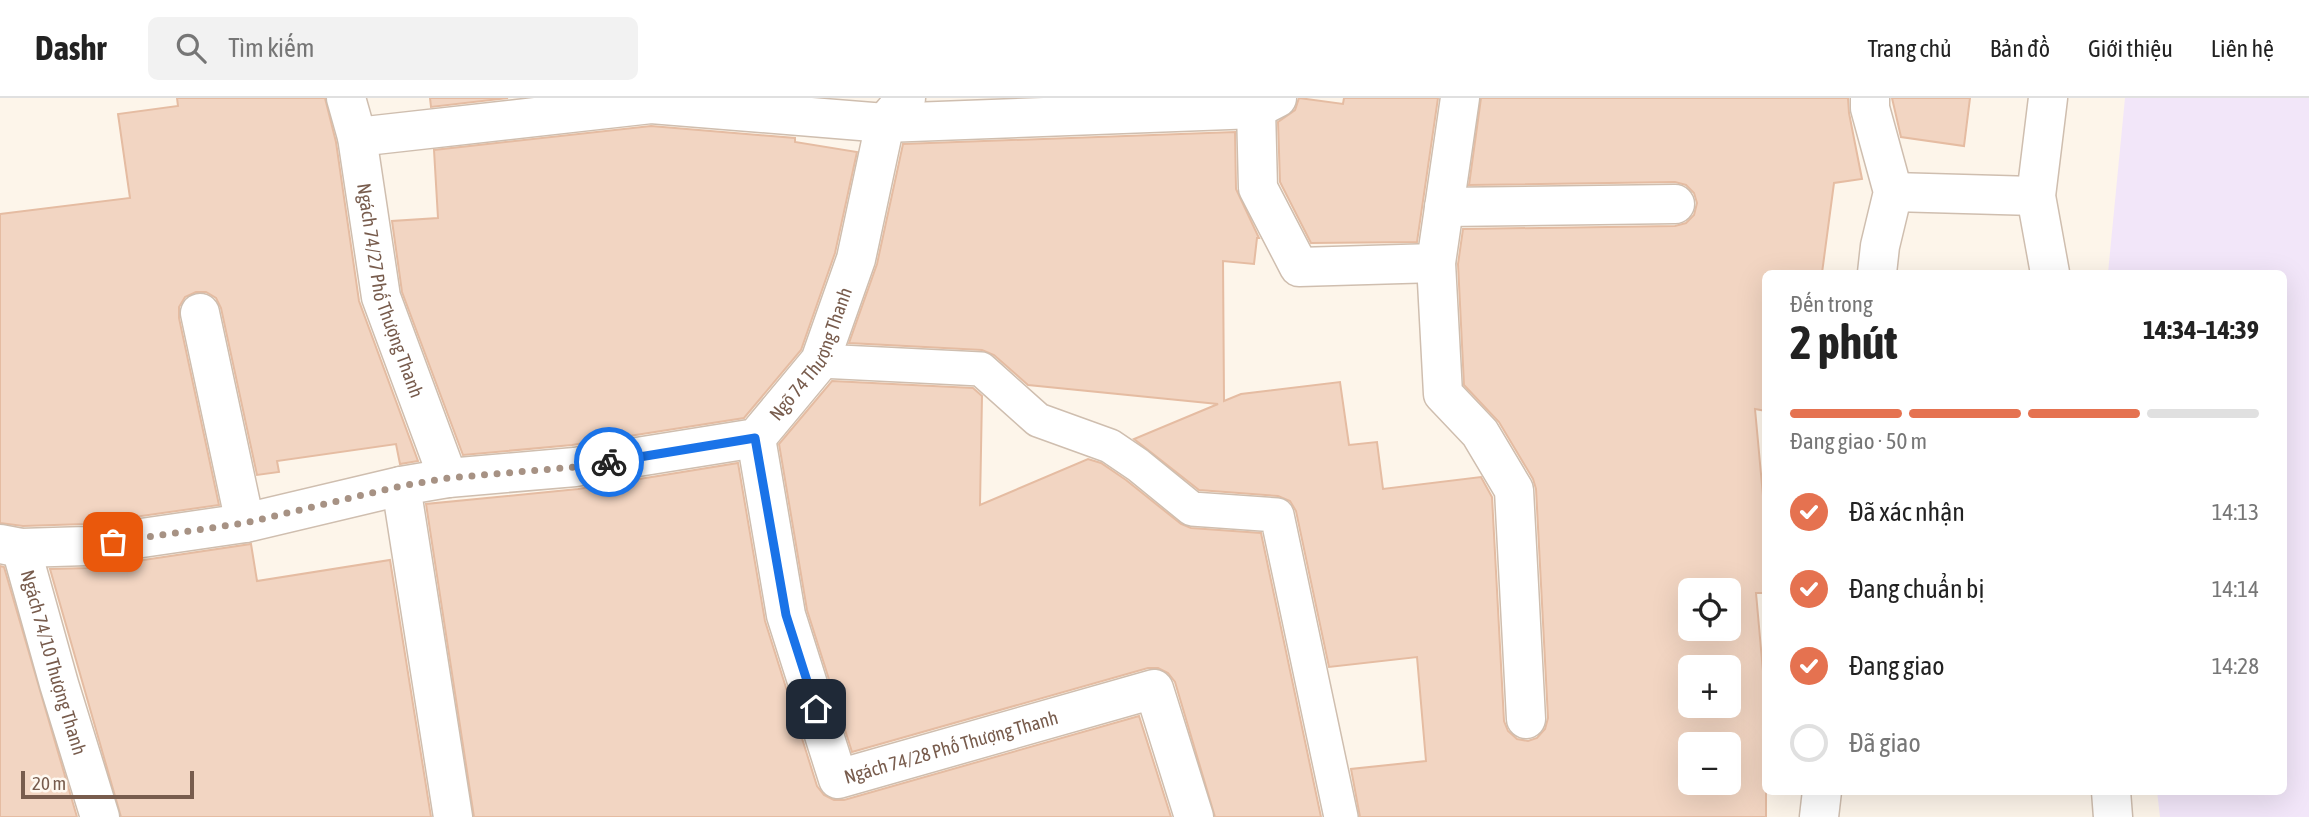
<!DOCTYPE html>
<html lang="vi">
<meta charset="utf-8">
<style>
:root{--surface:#fff;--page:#f2f2f2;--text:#222;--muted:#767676;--line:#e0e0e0;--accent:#e57250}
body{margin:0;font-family:"Asap Condensed",sans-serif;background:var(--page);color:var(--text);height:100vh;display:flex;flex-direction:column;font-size:26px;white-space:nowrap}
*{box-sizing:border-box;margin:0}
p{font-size:23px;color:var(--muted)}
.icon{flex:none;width:38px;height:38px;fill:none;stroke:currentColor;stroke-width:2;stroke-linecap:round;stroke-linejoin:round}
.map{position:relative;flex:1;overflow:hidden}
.details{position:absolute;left:1762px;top:172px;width:525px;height:525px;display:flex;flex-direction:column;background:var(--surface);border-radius:10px;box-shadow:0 7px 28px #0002}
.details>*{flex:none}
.fabs{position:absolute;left:1678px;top:480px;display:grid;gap:14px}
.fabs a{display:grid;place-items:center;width:63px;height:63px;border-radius:10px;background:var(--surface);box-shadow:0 7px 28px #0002;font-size:35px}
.scale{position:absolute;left:21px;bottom:18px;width:173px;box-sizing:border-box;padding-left:7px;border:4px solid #785c4d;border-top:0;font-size:19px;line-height:24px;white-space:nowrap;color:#785c4d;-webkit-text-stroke:5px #fff9f1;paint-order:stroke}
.pin{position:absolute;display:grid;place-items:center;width:60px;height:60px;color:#fff;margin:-30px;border-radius:14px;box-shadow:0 4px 10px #0006}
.courier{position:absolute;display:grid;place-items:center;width:70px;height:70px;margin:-35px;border:5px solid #1a73e8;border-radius:50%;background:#fff;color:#222;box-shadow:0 2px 9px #0007}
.headline em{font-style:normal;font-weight:700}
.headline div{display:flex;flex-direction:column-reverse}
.headline{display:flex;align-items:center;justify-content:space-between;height:119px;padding:0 28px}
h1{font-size:46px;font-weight:700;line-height:52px}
.bar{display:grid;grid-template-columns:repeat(4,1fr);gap:10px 7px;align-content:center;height:84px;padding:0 28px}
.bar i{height:9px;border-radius:5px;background:var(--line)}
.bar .active{background:var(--accent)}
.bar p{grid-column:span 4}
ol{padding:0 28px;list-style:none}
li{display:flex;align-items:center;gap:21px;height:77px}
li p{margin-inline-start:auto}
li .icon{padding:7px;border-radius:50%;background:var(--accent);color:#fff;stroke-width:4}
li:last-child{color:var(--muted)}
li i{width:38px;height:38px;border:4px solid var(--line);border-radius:50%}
header{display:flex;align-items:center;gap:42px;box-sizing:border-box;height:98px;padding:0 35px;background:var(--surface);border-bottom:2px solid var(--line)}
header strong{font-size:33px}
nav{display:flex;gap:38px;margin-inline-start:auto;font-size:24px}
.search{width:490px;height:63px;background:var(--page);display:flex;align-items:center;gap:18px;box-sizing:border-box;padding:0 24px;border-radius:10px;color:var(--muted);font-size:26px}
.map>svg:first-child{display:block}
.education{fill:#f2e6f9}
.building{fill:#f2d5c2;stroke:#e5bca2;stroke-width:2;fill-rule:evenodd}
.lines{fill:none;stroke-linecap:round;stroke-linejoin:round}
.lane-casing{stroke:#cfbeaf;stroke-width:36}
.street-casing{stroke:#cfbeaf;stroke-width:41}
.lane{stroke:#fff;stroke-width:33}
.street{stroke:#fff;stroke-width:38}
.done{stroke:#a79284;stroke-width:7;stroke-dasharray:0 12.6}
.route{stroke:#1a73e8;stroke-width:9}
.labels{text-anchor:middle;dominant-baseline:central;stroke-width:7;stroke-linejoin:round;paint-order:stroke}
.street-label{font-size:19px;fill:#785c4d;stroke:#fff9f1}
</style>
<header>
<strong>Dashr</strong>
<div class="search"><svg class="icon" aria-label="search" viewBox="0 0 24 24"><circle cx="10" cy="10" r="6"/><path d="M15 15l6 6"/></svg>Tìm kiếm</div>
<nav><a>Trang chủ</a><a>Bản đồ</a><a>Giới thiệu</a><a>Liên hệ</a></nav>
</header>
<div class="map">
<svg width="2309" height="719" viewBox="0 0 2309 719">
<rect width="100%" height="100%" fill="#fdf5ea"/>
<polygon class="education" points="2125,0 2309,0 2309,719 2160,719 2157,693 2284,693 2284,175 2108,175"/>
<g class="building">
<polygon points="177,0 325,0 336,44 359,203 418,363 400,366 396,346 277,363 279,374 257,377 221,210 216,200 206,194 196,194 185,199 179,209 179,220 219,407 85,426 23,428 0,425 0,116 130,100 118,16 178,8"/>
<polygon points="430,0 508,0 431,9"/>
<polygon points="1299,0 1343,6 1344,0 1438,0 1417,144 1311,145 1280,84 1278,24 1295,12"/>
<path d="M1481 0H1848L1849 15 1862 81 1834 85 1822 175H1766V313L1755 311 1766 430V495H1756L1766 607V719H1360L1351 671 1426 663 1417 559 1329 569 1296 413 1290 403 1278 398 1199 392 1134 341 1218 306 1028 287 994 257 982 252 849 245 877 166 903 46 1235 34 1236 91 1259 140H1257L1254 166 1223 163 1224 303 1241 296 1340 284 1349 347 1377 344 1383 391 1481 379 1492 399 1504 623 1508 633 1517 641 1528 643 1537 640 1545 631 1548 620 1536 391 1533 381 1499 324 1464 287 1458 166 1463 131 1675 128 1686 125 1694 117 1697 105 1694 95 1686 87 1675 84 1469 87ZM1690 492H1729V530H1690ZM1690 569H1729V607H1690ZM1690 646H1729V684H1690Z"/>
<polygon points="1892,0 1970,0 1964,48 1901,39"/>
<polygon points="651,28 795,40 795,44 857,54 835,155 801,252 744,320 572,347 463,357 402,194 392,123 438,120 434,52"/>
<polygon points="832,283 973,290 982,298 980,407 1088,361 1101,365 1126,382 1181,426 1191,430 1261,435 1321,719 1215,719 1175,584 1168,575 1158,570 1148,570 852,654 807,512 779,346"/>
<polygon points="738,365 765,523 817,688 824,697 834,702 844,702 1139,618 1171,719 474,719 426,406 578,391"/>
<polygon points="251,446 257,483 390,462 431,719 121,719 50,471 90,470"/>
<polygon points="0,468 4,469 77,719 0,719"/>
</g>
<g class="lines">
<g class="lane-casing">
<polyline id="lane" points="820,263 981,271 1038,322 1110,348 1138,367 1192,411 1277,417 1341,719"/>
</g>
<g class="street-casing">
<g id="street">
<path id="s1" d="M346 0 357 39 381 199 448 380"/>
<polyline points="1460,0 1436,165 1443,296 1480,335 1514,392 1526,621"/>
<polyline points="1870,0 1870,10 1893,94 1880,148 1877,175"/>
<polyline points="2048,0 2036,98 2050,175"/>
<polyline points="1256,11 1258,90 1299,169 1436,165"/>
<polyline points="357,39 651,6 885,25 1256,11 1277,0"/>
<polyline points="1893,94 2036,98"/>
<polyline points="1444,109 1675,106"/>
<polyline points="200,215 245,425"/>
<path id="s2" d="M756 340 786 517 838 681 1154 591 1194 719"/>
<polyline points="401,388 453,719"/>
<path id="s3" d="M0 446 21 450 87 448 245 425 401 388 448 380 575 369 756 340 820 263 856 161 885 25 906 0"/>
<path id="s4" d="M21 450 59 586 100 719"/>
<polyline points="2111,693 2113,719"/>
<polyline points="1819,719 1822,693"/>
</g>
</g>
<use href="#lane" class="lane"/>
<use href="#street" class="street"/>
</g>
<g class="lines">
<polyline class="done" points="113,444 245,425 401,388 448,380 575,369 609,364"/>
<polyline class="route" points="609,364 755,340 786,517 816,611"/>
</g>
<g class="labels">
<g class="street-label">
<text stroke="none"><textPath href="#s1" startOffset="198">Ngách 74/27 Phố Thượng Thanh</textPath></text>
<text stroke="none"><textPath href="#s3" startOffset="868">Ngõ 74 Thượng Thanh</textPath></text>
<text stroke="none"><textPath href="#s4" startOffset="119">Ngách 74/10 Thượng Thanh</textPath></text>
<text stroke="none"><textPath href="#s2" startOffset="469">Ngách 74/28 Phố Thượng Thanh</textPath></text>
</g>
</g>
</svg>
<div class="fabs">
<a><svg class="icon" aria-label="locate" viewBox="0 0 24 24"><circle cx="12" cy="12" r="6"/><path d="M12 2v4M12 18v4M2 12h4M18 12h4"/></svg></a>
<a>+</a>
<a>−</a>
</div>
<div class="scale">20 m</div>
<div class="pin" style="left:113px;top:444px;background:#ea580c"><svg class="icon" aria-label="bag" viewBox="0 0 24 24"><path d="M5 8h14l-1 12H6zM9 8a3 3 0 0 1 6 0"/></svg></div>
<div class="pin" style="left:816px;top:611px;background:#1f2937"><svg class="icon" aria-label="home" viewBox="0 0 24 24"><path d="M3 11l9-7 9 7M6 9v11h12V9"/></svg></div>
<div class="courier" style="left:609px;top:364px"><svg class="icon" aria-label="bike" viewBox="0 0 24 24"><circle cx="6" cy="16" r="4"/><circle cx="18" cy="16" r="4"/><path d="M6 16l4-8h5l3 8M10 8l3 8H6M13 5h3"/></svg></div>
<section class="details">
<div class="headline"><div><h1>2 phút</h1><p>Đến trong</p></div><em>14:34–14:39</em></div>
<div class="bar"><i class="active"></i><i class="active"></i><i class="active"></i><i></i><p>Đang giao · 50 m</p></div>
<ol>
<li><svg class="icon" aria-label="check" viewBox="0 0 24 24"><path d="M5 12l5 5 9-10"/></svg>Đã xác nhận<p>14:13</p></li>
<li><svg class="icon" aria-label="check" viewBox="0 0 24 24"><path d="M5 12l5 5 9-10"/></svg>Đang chuẩn bị<p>14:14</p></li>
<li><svg class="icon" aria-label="check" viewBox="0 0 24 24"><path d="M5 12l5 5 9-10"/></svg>Đang giao<p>14:28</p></li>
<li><i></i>Đã giao</li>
</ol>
</section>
</div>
